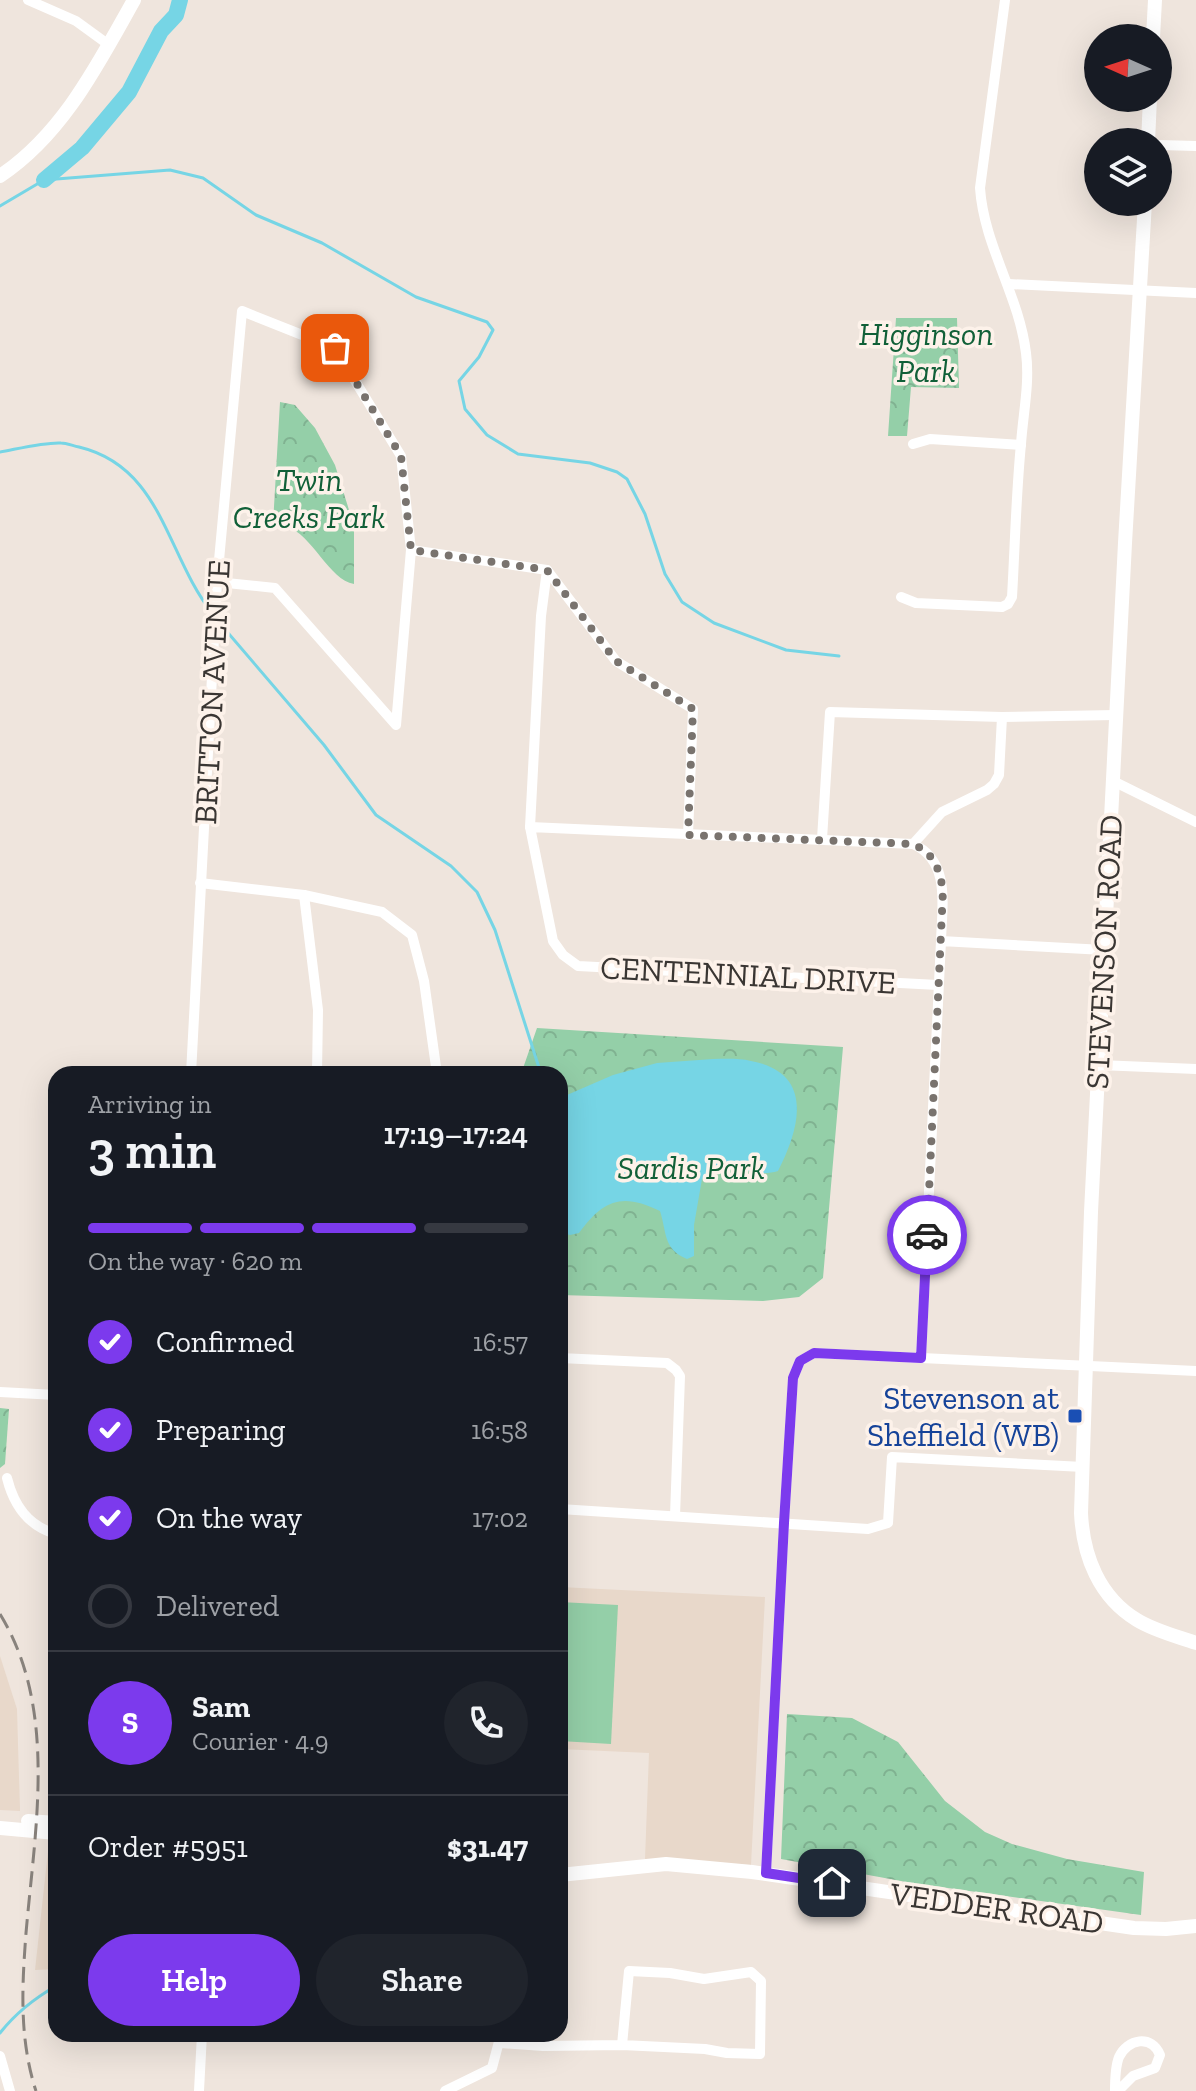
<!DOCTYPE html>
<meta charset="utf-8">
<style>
:root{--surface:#171b24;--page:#20242c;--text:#f1f3f6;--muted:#9ea1a6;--line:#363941;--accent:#7c3aed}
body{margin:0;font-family:"Zilla Slab",serif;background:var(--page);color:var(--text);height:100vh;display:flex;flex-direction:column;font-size:30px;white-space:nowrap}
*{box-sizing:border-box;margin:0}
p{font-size:26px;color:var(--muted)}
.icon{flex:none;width:44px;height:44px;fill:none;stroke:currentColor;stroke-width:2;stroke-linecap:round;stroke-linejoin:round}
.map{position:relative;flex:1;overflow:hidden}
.details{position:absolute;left:48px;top:1066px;width:520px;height:976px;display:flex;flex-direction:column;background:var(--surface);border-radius:24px;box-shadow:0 8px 32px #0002}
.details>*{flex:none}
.needle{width:52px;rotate:273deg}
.fabs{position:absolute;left:1084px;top:24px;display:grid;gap:16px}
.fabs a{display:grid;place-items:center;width:88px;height:88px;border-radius:50%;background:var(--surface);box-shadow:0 8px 32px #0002;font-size:40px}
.pin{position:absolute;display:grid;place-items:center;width:68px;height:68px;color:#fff;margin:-34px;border-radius:16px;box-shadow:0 4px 12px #0006}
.courier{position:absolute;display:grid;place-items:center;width:80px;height:80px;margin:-40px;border:6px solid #7c3aed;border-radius:50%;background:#fff;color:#222;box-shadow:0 2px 10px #0007}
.overview em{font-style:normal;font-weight:600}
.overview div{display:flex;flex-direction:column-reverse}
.overview{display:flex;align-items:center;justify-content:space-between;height:136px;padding:0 40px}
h1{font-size:52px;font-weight:600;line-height:60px}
.bar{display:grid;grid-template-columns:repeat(4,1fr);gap:12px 8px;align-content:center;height:96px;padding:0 40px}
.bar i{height:10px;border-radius:6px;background:var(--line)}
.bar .current{background:var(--accent)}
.bar p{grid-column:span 4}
.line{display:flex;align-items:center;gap:20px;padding:0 40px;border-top:2px solid var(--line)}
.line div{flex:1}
.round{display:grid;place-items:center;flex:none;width:84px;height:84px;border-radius:42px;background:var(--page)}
ol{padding:0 40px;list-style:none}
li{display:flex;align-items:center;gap:24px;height:88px}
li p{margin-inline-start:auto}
li .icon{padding:8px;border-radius:50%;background:var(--accent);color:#fff;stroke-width:4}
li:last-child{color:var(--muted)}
li i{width:44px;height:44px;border:4px solid var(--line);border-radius:50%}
.button{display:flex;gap:16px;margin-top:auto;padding:16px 40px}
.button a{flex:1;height:92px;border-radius:48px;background:var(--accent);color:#fff;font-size:32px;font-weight:600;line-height:92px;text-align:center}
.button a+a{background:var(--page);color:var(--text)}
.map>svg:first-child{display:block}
.built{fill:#e8d8ca}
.park{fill:url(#park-crowns)}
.pitch{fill:#94cfa8}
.water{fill:#76d5e5}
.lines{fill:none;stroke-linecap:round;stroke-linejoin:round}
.stream{stroke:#76d5e5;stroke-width:3}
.river{stroke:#76d5e5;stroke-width:16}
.street{stroke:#fff;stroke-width:10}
.secondary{stroke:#fff;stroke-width:14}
.rail{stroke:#89837d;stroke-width:3;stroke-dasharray:16 8;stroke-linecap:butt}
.done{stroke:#79736e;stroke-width:8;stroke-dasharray:0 14.4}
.route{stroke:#7c3aed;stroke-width:10}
.transit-dot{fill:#1a4fb4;stroke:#fdf2ea;stroke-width:3}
.labels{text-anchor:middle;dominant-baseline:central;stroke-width:7;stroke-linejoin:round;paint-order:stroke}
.park-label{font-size:32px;font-style:italic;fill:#116038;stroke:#fdf2ea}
.street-label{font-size:32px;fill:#3a3633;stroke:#fdf2ea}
.transit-label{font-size:32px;fill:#164399;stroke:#fdf2ea;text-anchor:end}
</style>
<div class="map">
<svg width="1196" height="2091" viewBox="0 0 1196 2091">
<defs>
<pattern id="park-crowns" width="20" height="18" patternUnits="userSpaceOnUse" patternTransform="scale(2)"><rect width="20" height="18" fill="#94cfa8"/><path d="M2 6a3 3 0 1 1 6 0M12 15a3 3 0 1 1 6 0" fill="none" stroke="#80b291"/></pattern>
</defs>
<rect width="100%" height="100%" fill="#efe5dd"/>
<g class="built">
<polygon points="560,1587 765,1597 751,1865 645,1859 649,1753 560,1749"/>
<polygon points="0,1656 17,1709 20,1811 0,1810"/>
<polygon points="49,1842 56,1843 56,1969 35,1970"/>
</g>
<g class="park">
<polygon points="896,318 957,318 959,388 911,387 907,436 888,436"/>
<path d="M280 402 295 405 315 428 335 465 354 526V584C329 580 313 535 286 526 282 524 277 524 273 524Z"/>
<polygon points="537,1028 843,1047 823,1278 799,1297 763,1301 560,1295 560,1074 521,1074"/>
<polygon points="0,1408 9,1409 5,1464 0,1468"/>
<polygon points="787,1714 852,1718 898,1742 945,1801 985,1832 1012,1844 1067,1859 1144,1872 1141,1915 912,1883 781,1859"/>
</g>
<polygon class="pitch" points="560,1602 618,1605 611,1744 560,1741"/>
<path class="water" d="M713 1059C725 1059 739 1058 751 1061 815 1073 800 1128 778 1171 750 1180 730 1155 702 1179L694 1225V1256L687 1259C663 1249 667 1233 660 1211 622 1192 603 1200 579 1233L570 1235 560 1232V1098L613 1075 657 1063Z"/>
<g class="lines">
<g class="stream">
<polyline points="0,206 44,180 170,170 203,178 256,215 322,243 416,297 487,322 493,330 479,357 459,381 465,409 487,435 518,454 590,463 617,472 627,479 645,514 665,574 682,602 714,623 786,650 839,656"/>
<path d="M0 452C17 449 45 442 61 443 67 443 73 446 79 447 163 467 166 556 213 614"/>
<polyline points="217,620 324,745 376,815 451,866 477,892 495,930 541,1074"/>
<path d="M0 2033C15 2014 35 1998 56 1986"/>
</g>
<polyline class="river" points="44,180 82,148 129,92 161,31 176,15 180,0"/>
<g class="street">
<polyline points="28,0 76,21 109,45"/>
<polyline points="1158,145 1196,146"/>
<polyline points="1009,284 1196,293"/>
<polyline points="913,444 930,439 1021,445"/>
<polyline points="411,550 547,570 616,661 693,709 688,835"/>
<path d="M901 597 916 603 1002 607 1008 604 1012 597C1015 546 1016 495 1021 444 1023 414 1030 383 1026 353 1019 295 984 246 980 188L1005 0"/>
<polyline points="1113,781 1196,822"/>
<polyline points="530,827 541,616 547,570"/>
<polyline points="822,839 830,712 1002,717 1116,715"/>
<polyline points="913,844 942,812 987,790 994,784 999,775 1002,717"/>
<polyline points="200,883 304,895 382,912 412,935 424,981 437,1074"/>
<polyline points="304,895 318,1010 317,1074"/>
<path d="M938 985 578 966 563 955 553 941 530 827 913 844C951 861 942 906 941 941"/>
<polyline points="1099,1065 1196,1069"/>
<polyline points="191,1074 217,582 242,311 335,348 401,456 411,550 396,725 275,588 217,582"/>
<polyline points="560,1358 667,1363 676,1370 680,1376 675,1516"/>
<polyline points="921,1358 941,941 1104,950"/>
<polyline points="0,1392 56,1395"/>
<path d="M7 1478C14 1506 28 1526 56 1534"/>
<polyline points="560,1509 868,1529 888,1523 892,1457 1083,1467"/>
<polyline points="766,1873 784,1523 793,1378 800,1361 814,1353 1196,1371"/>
<polyline points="500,2043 543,2046 622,2045 705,2049 727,2053 760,2054 761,1981 751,1972 704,1979 670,1973 629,1971 622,2045"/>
<polyline points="0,2056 10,2091"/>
<polyline points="199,2091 202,2034"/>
<polyline points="445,2091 492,2068 501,2034"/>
<path d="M1115 2091C1115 2080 1115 2067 1119 2057 1127 2039 1152 2034 1160 2055L1155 2068 1133 2076 1118 2091"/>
</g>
<g class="secondary">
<polyline points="1153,38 1155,0"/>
<polyline points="1148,142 1150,98"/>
<path d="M0 176C63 134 98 64 134 0"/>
<path d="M1145 202 1125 543 1091 1212 1081 1513C1083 1556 1099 1597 1137 1620 1155 1631 1176 1636 1196 1643"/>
<polyline points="28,1821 56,1823"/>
<polyline points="0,1828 56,1833"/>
<polyline points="560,1875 666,1864 752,1872 1134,1928 1166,1929 1196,1926"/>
</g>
<path class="rail" d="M0 1614C58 1709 35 1828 26 1933 22 1986 19 2039 36 2091"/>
</g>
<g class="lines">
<path class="done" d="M335 348 401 456 411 550 547 570 616 661 693 709 688 835 913 844C935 854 939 869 943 890L927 1235"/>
<polyline class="route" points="832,1883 766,1873 784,1523 793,1378 800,1361 814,1353 921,1358 927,1235"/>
</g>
<rect class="transit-dot" x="1067" y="1408" width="16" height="16" rx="4"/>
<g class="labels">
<g class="park-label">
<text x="926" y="334">Higginson<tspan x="926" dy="37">Park</tspan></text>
<text x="309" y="480">Twin<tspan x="309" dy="37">Creeks Park</tspan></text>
<text x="691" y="1168">Sardis Park</text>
</g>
<g class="street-label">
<text transform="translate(212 692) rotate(-87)">BRITTON AVENUE</text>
<text transform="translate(1104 952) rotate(-87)">STEVENSON ROAD</text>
<text transform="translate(748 975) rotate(3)">CENTENNIAL DRIVE</text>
<text transform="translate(997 1908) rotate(8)">VEDDER ROAD</text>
</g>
<g class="transit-label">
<text x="1059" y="1398">Stevenson at<tspan x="1059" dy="37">Sheffield (WB)</tspan></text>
</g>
</g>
</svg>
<div class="fabs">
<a><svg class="needle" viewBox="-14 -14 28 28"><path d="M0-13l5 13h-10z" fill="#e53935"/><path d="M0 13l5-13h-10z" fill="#9ea1a6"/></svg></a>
<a><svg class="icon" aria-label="layers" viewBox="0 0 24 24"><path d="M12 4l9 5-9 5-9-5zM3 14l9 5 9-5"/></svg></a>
</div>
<div class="pin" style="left:335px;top:348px;background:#ea580c"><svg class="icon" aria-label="bag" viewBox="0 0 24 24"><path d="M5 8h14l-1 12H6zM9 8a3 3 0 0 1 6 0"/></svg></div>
<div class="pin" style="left:832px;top:1883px;background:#1f2937"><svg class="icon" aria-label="home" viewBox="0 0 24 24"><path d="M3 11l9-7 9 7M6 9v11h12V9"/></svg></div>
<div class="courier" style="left:927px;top:1235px"><svg class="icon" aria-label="car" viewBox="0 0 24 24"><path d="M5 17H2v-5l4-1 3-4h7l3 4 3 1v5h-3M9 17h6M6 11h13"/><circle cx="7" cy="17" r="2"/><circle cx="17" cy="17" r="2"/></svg></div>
<section class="details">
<div class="overview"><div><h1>3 min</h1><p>Arriving in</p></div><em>17:19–17:24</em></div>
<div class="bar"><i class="current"></i><i class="current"></i><i class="current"></i><i></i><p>On the way · 620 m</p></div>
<ol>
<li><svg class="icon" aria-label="check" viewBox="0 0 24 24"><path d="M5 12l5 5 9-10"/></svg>Confirmed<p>16:57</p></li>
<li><svg class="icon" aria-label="check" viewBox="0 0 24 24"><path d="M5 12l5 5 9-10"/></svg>Preparing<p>16:58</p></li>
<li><svg class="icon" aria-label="check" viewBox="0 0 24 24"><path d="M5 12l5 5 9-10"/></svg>On the way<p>17:02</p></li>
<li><i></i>Delivered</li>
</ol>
<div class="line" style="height:144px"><b class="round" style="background:var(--accent);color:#fff">S</b><div><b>Sam</b><p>Courier · 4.9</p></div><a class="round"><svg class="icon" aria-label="phone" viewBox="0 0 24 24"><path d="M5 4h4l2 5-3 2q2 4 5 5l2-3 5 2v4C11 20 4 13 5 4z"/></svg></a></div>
<div class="line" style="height:104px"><div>Order #5951</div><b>$31.47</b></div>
<div class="button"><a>Help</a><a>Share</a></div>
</section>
</div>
